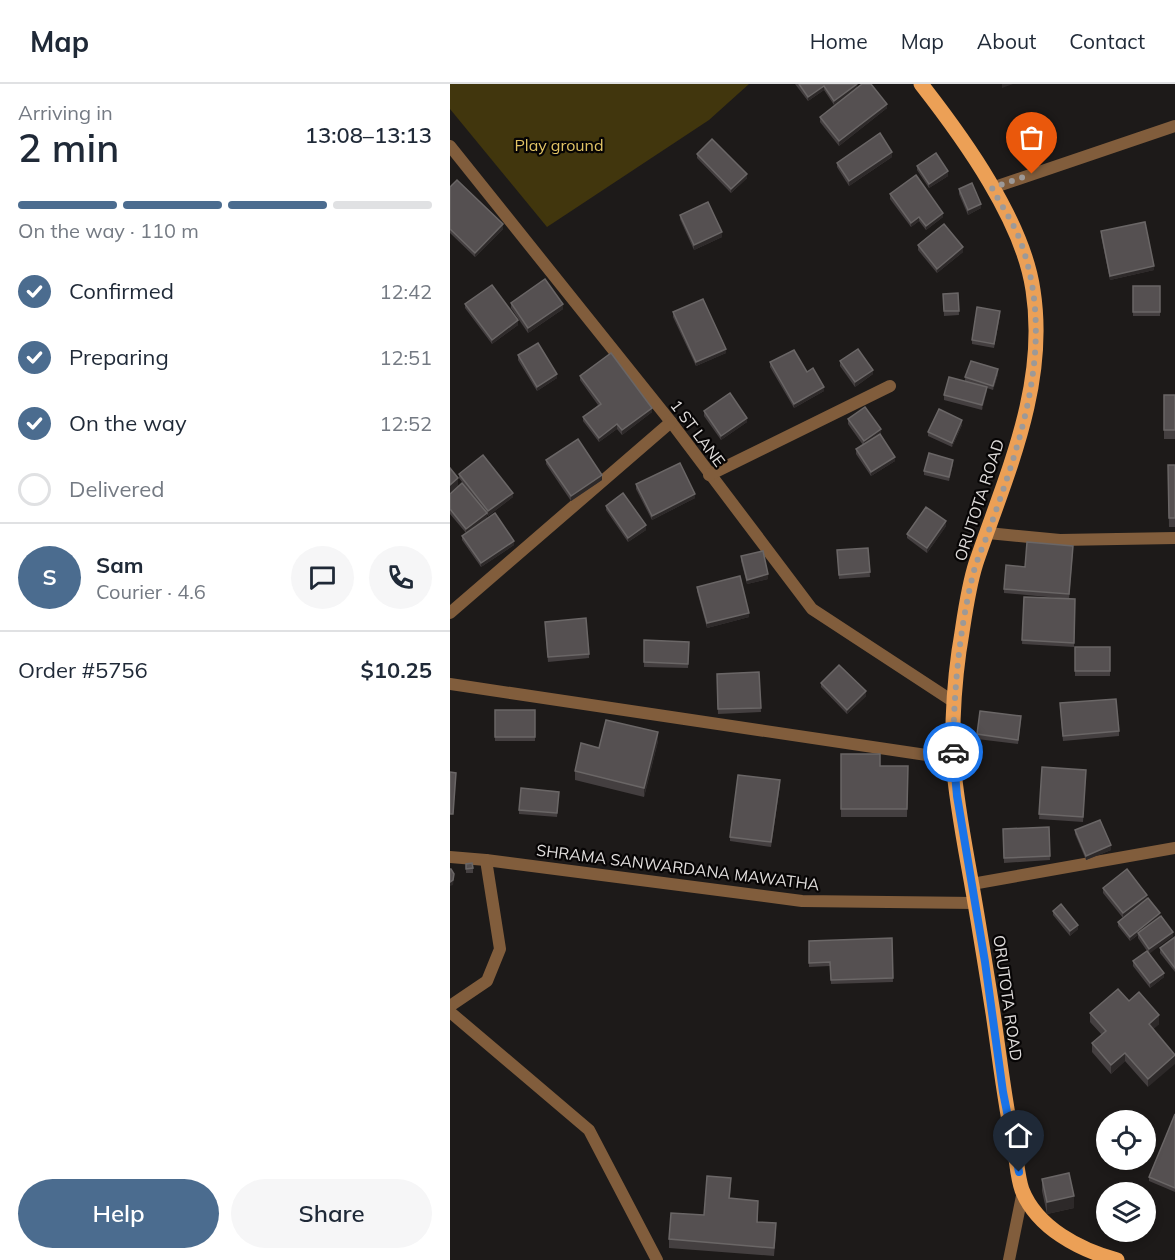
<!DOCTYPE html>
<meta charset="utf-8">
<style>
:root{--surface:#fff;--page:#f6f6f7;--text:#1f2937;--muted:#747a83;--line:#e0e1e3;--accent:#4b6c8f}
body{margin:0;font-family:Mulish,sans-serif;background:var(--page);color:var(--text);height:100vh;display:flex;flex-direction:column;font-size:22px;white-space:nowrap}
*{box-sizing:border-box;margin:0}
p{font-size:20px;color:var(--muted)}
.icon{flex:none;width:33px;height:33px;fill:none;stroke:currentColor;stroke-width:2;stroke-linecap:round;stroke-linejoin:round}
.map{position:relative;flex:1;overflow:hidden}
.details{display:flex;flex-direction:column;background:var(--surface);width:450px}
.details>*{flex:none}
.buttons{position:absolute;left:646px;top:1026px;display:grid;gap:12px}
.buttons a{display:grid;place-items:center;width:60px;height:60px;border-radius:50%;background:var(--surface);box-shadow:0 3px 9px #0003;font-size:30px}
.pin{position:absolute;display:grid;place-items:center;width:51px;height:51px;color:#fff;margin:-62px -26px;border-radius:50% 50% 50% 0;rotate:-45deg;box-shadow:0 0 6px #0007}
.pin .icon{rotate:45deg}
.courier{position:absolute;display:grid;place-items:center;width:60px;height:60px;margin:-30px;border:4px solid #1a73e8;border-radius:50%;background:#fff;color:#222;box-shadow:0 2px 8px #0007}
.overview em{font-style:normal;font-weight:600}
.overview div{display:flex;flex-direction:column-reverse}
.overview{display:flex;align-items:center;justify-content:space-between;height:102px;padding:0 18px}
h1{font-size:39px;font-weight:600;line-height:45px}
.bar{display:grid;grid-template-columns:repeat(4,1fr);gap:9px 6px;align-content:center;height:72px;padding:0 18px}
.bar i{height:8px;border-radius:4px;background:var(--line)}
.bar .current{background:var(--accent)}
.bar p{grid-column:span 4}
.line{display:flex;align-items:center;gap:15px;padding:0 18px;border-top:2px solid var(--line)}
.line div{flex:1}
.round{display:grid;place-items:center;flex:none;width:63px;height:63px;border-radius:32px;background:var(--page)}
ol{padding:0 18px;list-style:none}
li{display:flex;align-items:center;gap:18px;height:66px}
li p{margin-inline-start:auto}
li .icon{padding:6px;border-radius:50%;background:var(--accent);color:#fff;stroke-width:4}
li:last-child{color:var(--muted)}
li i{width:33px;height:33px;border:3px solid var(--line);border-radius:50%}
.cta{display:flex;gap:12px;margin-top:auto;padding:12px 18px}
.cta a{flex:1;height:69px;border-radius:36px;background:var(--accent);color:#fff;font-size:24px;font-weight:600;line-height:69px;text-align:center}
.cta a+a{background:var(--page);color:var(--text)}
header{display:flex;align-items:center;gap:36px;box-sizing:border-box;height:84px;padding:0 30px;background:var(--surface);border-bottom:2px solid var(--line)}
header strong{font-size:28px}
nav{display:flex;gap:33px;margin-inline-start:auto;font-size:21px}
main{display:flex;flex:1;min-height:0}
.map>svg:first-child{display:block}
.green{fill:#41360d}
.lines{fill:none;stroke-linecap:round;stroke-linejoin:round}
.street{stroke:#815d3c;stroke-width:12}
.primary{stroke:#eca056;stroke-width:15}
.wall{fill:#443f40}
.shaded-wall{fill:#2d2929}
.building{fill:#555051;stroke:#6a6666;stroke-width:1.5}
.done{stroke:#9c9998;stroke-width:6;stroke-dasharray:0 10.8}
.route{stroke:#1a73e8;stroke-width:8}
.labels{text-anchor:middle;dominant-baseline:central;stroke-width:4.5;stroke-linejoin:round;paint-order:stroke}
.park-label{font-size:16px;fill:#e2c465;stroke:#070505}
.street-label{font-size:16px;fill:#e0dddc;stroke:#070505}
</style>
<header>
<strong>Map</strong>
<nav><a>Home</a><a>Map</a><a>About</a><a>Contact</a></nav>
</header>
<main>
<section class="details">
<div class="overview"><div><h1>2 min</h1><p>Arriving in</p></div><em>13:08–13:13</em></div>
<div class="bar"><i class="current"></i><i class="current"></i><i class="current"></i><i></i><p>On the way · 110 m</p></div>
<ol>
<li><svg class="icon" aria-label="check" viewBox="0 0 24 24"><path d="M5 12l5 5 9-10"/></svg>Confirmed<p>12:42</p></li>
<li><svg class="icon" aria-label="check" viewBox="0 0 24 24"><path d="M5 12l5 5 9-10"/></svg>Preparing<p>12:51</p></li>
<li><svg class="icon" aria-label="check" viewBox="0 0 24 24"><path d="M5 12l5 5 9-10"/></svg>On the way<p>12:52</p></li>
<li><i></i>Delivered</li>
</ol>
<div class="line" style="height:108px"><b class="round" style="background:var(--accent);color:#fff">S</b><div><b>Sam</b><p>Courier · 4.6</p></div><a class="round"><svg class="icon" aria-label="chat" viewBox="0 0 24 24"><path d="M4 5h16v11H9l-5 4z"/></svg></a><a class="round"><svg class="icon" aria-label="phone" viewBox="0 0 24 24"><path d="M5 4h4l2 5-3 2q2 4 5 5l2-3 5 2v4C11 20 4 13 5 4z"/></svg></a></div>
<div class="line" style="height:78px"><div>Order #5756</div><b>$10.25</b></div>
<div class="cta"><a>Help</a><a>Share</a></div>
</section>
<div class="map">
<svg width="725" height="1176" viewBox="0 0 725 1176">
<rect width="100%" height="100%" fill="#1d1a19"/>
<polygon class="green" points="0,0 299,0 259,36 97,143 0,25"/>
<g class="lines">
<g class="street">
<polyline points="0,62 221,338 362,525 504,618"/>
<polyline points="542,104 725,42"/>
<polyline points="259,391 440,302"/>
<polyline points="538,449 610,456 725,454"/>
<polyline points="0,529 221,338"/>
<polyline points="0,600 503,675"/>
<polyline points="0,773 36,776 352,817 525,819"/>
<polyline points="522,800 725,764"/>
<polyline points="0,922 37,897 50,865 36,776"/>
<polyline points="0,928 139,1046 207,1176"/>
<polyline points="559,1176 573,1107"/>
</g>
<path class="primary" d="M471 0C514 55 573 137 583 206 598 302 556 391 526 479 517 507 514 538 509 567 504 603 502 640 503 676 506 716 514 757 521 796 529 841 536 885 543 929 550 976 555 1022 565 1068 567 1080 568 1095 572 1106 587 1144 630 1166 667 1176"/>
</g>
<g class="wall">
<polygon points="345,0 407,0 407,4 437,24 389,62 370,38 370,33 402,8 384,21 374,6 358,17"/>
<polygon points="247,70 297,94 281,109 247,74"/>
<polygon points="442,73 399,102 387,83 387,79"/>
<polygon points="467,82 498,92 479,104 467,86"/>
<polygon points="0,103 53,145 25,173 0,149"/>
<polygon points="509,105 531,124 518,131 509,110"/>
<polygon points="440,110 493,133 476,146 469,137 461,143 440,115"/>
<polygon points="230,131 272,153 244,166 230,135"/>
<polygon points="651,147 704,186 660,196 651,152"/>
<polygon points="468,161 513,168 487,189 468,166"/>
<rect x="683" y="202" width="27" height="30"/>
<polygon points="508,209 509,231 494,232 493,210"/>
<polygon points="61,219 113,225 78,249 61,224"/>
<polygon points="15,220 68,241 42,260 15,224"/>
<polygon points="223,228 276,269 246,282 223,233"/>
<polygon points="550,231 544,264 522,260 522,256"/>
<polygon points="68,271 107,294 87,307 68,276"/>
<polygon points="390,277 423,290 405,303 390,282"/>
<polygon points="320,278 357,288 374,307 344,324 320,283"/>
<polygon points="548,290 543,306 537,304 532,326 494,316 494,311 515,297 515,293"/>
<polygon points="130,292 202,328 172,351 167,345 149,358 133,337 133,333 148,321 130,296"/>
<rect x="714" y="311" width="11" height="44"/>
<polygon points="254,327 297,338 271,356 254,332"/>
<polygon points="398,335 431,350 428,352 445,377 421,392 406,370 406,365 413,361 398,340"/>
<polygon points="512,341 502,363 478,352 478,348"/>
<polygon points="96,376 152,396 121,417 96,380"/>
<polygon points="503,380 499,397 474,391 474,387"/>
<polygon points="718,381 725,381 725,443 719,443"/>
<polygon points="9,390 63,413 38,432 37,430 37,433 23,445 64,461 31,483 12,456 12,452 16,449 0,430 0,410 18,406 9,394"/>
<polygon points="186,400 245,414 202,436 186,405"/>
<polygon points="156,422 196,446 178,458 156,426"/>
<polygon points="496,442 477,469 457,454 457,450"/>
<polygon points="418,464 420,493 389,495 387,466"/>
<polygon points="623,467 619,515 554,509 554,505"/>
<polygon points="291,472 318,495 297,500 291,477"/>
<polygon points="247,503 299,533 257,544 247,507"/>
<polygon points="574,513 625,515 624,563 572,560"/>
<polygon points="95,542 139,570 139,574 98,578"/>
<polygon points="194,556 239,558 238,584 194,583"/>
<rect x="625" y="563" width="35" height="29"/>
<polygon points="309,588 311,628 268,630 267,590"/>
<polygon points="371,599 416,612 397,630 371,603"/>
<polygon points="610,624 669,647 669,652 613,657"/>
<rect x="45" y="626" width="40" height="31"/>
<polygon points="571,636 568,660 527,655 527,650"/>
<polygon points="208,657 194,713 125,696 125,687 149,664"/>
<polygon points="391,670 430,682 458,682 457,733 391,733"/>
<polygon points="592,683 636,686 633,738 589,735"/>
<polygon points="330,701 321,763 280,757 280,753"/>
<polygon points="109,708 107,733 69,730 69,726"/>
<polygon points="599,743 600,776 554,779 553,745"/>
<polygon points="625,746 661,766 636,776 625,750"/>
<polygon points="16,780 23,784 23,789 16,789"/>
<polygon points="653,804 697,814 723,852 699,869 714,893 700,904 683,882 683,877 697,867 688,854 688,851 680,857 668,842 668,838 673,834 653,809"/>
<polygon points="603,827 628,845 620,852 603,831"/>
<polygon points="725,853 725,888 710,869 710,864"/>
<polygon points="442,854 443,898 381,900 380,882 359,883 359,857"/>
<polygon points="679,917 709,940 703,945 698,1003 675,977 661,990 642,968 642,959 652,951 640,938 640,929"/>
<polygon points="725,1030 725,1108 699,1097 699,1093"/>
<polygon points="592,1095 624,1124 597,1130 592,1107"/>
<polygon points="281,1102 280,1114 308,1125 308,1138 326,1147 324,1172 219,1164 219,1155 254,1131"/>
</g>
<g class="shaded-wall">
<polygon points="407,0 407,5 384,21 384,17"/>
<polygon points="552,0 563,0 552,4"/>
<polygon points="374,2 374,6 358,17 358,13"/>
<polygon points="437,20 437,24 389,62 389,57"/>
<polygon points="442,68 442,73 399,102 399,97"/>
<polygon points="498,87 498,92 479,104 479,100"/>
<polygon points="297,90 297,94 281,109 281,105"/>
<polygon points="531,120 531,124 518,131 518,126"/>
<polygon points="493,129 493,133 476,146 476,142"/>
<polygon points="469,133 469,137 461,143 461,139"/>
<polygon points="53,140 53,145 25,173 25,169"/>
<polygon points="272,148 272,153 244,166 244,161"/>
<polygon points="513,163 513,168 487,189 487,185"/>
<polygon points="704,182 704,186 660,196 660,192"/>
<polygon points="113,220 113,225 78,249 78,244"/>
<polygon points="68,236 68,241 42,260 42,256"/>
<polygon points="276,265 276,269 246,282 246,278"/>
<polygon points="548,285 548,290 543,306 543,302"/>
<polygon points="423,286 423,290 405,303 405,298"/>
<polygon points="107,290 107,294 87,307 87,303"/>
<polygon points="374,303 374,307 344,324 344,320"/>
<polygon points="537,303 537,307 532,326 532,321"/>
<polygon points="202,324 202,328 172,351 172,346"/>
<polygon points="297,334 297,338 271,356 271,352"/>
<polygon points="512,336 512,341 502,363 502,359"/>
<polygon points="167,340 167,345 149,358 149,354"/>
<polygon points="431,345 431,350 414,362 414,357"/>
<polygon points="445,373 445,377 421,392 421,388"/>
<polygon points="503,376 503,380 499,397 499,393"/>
<polygon points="152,391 152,396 121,417 121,412"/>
<polygon points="8,394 8,403 0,409 0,401"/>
<polygon points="63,409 63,413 38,432 38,427"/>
<polygon points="245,410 245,414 202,436 202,432"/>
<polygon points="37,429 37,433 16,450 16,445"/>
<polygon points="496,437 496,442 477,469 477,464"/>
<polygon points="196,441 196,446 178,458 178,454"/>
<polygon points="64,457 64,461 31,483 31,479"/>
<polygon points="318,490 318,495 297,500 297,496"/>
<polygon points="299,529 299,533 257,544 257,539"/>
<polygon points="416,607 416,612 397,630 397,626"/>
<polygon points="208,648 208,657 194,713 194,704"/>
<polygon points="661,761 661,766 636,776 636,772"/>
<polygon points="4,790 4,795 3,801 0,802 0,798"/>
<polygon points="697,811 697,815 673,834 673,829"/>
<polygon points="710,829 710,833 680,857 680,853"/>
<polygon points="628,841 628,845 620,852 620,847"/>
<polygon points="723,848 723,852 699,870 699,865"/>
<polygon points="714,889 714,893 700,904 700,899"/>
<polygon points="709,931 709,940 699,949 699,940"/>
<polygon points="675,969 675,977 661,990 661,981"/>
<polygon points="725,972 725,980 698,1003 698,995"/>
<polygon points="624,1112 624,1124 597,1130 597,1118"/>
</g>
<g class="building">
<polygon points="349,0 407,0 384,17 374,2 358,13"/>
<polygon points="412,0 421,0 437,20 389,57 370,33"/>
<polygon points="430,49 442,68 399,97 387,79"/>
<polygon points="262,55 297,90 281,105 247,70"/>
<polygon points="486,69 498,87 479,100 467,82"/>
<polygon points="466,91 493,129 476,142 469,133 461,139 440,110"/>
<polygon points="7,96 53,140 25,169 0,145 0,103"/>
<polygon points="522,99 531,120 518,126 509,105"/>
<polygon points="258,118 272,148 244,161 230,131"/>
<polygon points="695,138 704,182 660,192 651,147"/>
<polygon points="494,140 513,163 487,185 468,161"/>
<polygon points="95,195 113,220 78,244 61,219"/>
<polygon points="42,201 68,236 42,256 15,220"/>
<rect x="683" y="202" width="27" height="26"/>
<polygon points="508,209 509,227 494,227 493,210"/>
<polygon points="253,215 276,265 246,278 223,228"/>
<polygon points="527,223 550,227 544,260 522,256"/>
<polygon points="88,259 107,290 87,303 68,271"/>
<polygon points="408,265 423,286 405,298 390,277"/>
<polygon points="344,266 357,288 363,284 374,303 344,320 320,278"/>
<polygon points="161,269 202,324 172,346 167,340 149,354 133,333 151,320 130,292"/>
<polygon points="521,277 548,285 543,302 515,293"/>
<polygon points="499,293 537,303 532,321 494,311"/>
<polygon points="280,309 297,334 271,352 254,327"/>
<rect x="714" y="311" width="11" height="35"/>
<polygon points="415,323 431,345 414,357 398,335"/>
<polygon points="489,325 512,336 502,359 478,348"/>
<polygon points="430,350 445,373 421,388 406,365"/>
<polygon points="128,355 152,391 121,412 96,376"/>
<polygon points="479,369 503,376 499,393 474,387"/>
<polygon points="33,371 63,409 38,427 9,390"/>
<polygon points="230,379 245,410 202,432 186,400"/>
<polygon points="718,381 725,381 725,434 719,434"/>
<polygon points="0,384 8,394 0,401"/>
<polygon points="12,399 37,429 16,445 0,425 0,410"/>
<polygon points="173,409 196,441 178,454 156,422"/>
<polygon points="476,423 496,437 477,464 457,450"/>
<polygon points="45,429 64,457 31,479 12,452"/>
<polygon points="577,458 623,462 619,510 554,505 556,481 575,483"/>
<polygon points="418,464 420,488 389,491 387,466"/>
<polygon points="313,467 318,490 297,496 291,472"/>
<polygon points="290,492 299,529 257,539 247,503"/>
<polygon points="574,513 625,515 624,559 572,556"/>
<polygon points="136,534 139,570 98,573 95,538"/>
<polygon points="194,556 239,558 238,580 194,578"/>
<rect x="625" y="563" width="35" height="24"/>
<polygon points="389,581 416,607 397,626 371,599"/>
<polygon points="309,588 311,624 268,625 267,590"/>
<polygon points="666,615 669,647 613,652 610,619"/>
<rect x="45" y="626" width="40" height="27"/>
<polygon points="530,627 571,632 568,656 527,650"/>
<polygon points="156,636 208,648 194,704 125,687 131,659 149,664"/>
<polygon points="391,670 430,670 430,682 458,682 457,725 391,725"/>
<polygon points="592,683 636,686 633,733 589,730"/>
<polygon points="0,688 6,689 3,730 0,730"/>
<polygon points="288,691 330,696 321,758 280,753"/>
<polygon points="71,704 109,708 107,729 69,726"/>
<polygon points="650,736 661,761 636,772 625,746"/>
<polygon points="599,743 600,772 554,774 553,745"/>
<polygon points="22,779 23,784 16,785 16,780"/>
<polygon points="0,785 1,785 4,790 3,796 0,798"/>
<polygon points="677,785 697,811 673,829 653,804"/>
<polygon points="698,814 710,829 680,853 668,838"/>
<polygon points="611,820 628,841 620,847 603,827"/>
<polygon points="711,832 723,848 699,865 688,849"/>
<polygon points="725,853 725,884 710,864"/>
<polygon points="442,854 443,894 381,896 380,878 359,879 359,857"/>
<polygon points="697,867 714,889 700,899 683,877"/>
<polygon points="668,905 679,917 689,908 709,931 699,940 725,971 698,995 675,969 661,981 642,959 656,947 640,929"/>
<polygon points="725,1030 725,1104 699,1093"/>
<polygon points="619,1089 624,1112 597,1118 592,1095"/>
<polygon points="257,1092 281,1094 279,1114 308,1117 307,1138 326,1139 324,1164 219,1155 221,1129 254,1131"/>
</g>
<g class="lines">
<path class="done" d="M503 668C504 606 509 543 525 483 529 471 534 460 538 449 572 354 607 256 570 156 563 138 551 121 542 104L582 90"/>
<polyline class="route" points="503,668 507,712 535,878 553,1008 569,1088"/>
</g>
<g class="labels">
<g class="park-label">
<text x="109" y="61">Play ground</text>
</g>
<g class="street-label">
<text transform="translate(248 349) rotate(53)">1 ST LANE</text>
<text transform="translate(529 416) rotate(-72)">ORUTOTA ROAD</text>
<text transform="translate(228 783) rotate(7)">SHRAMA SANWARDANA MAWATHA</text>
<text transform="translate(558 914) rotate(82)">ORUTOTA ROAD</text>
</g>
</g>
</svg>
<div class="buttons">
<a><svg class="icon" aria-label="locate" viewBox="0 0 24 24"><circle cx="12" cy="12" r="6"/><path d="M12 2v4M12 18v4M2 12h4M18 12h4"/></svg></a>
<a><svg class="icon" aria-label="layers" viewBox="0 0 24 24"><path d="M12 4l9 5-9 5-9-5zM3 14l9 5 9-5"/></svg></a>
</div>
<div class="pin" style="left:582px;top:90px;background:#ea580c"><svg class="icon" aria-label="bag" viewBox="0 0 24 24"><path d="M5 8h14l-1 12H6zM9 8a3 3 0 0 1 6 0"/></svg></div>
<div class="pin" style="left:569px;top:1088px;background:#1f2937"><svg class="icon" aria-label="home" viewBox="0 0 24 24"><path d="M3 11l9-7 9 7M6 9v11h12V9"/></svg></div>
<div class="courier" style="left:503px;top:668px"><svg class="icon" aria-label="car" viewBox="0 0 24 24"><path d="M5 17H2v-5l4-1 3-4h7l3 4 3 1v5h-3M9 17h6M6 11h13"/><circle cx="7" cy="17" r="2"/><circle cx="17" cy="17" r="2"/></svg></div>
</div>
</main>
